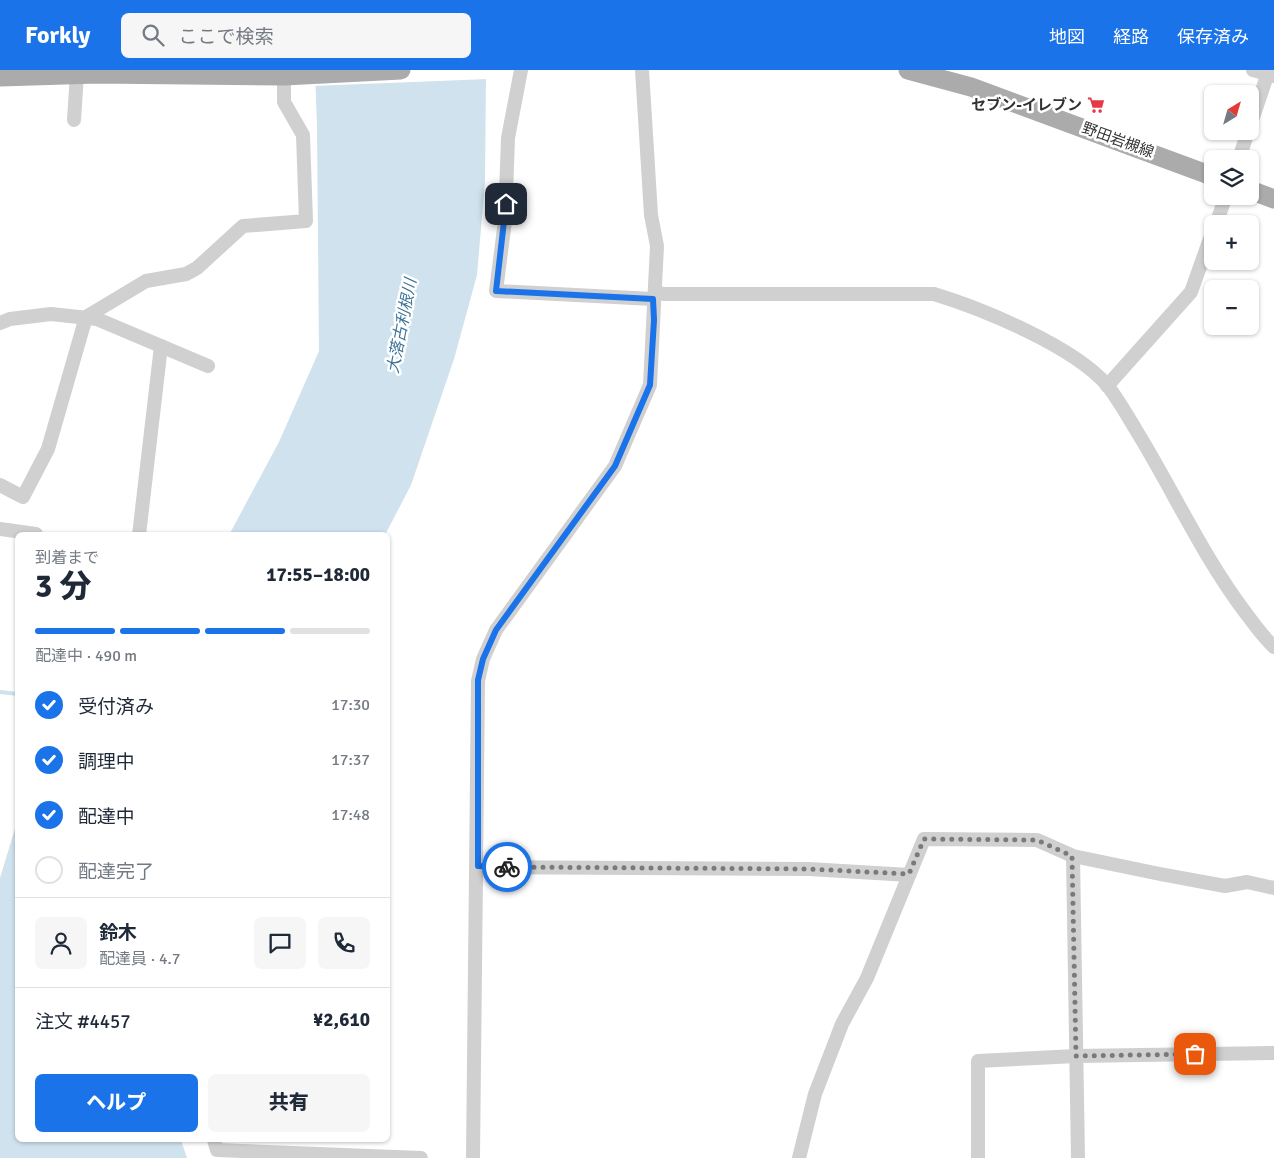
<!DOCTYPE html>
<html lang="ja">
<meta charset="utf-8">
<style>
:root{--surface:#fff;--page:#f6f6f7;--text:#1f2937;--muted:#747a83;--line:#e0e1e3;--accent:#1a73e8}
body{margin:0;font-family:Signika,"Noto Sans JP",sans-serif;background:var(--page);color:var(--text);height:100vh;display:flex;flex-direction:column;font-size:19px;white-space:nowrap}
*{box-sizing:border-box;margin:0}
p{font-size:16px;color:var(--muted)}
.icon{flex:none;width:28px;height:28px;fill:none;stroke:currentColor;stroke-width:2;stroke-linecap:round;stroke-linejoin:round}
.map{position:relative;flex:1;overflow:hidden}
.panel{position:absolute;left:15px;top:462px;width:375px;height:610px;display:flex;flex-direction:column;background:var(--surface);border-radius:8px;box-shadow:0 1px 4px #0004}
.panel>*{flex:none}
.needle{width:32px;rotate:37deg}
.fabs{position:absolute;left:1204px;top:15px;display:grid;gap:10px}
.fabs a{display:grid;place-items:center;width:55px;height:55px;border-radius:8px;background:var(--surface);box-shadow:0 1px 4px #0004;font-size:25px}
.pin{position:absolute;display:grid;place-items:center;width:42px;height:42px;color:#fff;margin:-21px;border-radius:10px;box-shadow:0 2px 8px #0006}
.courier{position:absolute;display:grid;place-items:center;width:50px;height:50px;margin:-25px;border:4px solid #1a73e8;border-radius:50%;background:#fff;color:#222;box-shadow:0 1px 6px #0007}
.head em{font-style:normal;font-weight:800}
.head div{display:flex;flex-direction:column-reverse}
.head{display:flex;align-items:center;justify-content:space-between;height:85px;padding:0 20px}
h1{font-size:32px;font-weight:800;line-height:38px}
.bar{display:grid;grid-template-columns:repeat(4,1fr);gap:8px 5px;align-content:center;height:60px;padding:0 20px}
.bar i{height:6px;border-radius:4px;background:var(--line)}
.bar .selected{background:var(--accent)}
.bar p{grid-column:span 4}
.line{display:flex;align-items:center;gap:12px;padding:0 20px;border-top:1px solid var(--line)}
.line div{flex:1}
.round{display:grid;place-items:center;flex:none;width:52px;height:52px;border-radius:8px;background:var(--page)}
ol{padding:0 20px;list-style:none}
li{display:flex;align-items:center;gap:15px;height:55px}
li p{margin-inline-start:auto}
li .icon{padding:5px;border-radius:50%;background:var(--accent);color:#fff;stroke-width:4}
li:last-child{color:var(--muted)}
li i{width:28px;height:28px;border:2px solid var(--line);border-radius:50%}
.cta{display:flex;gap:10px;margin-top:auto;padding:10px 20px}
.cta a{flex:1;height:58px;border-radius:8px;background:var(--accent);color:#fff;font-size:20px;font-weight:800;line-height:58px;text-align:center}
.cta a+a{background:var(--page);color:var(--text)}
header{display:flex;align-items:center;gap:30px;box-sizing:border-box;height:70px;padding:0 25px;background:var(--accent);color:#fff}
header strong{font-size:24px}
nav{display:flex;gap:28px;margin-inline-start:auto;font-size:18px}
.search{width:350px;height:45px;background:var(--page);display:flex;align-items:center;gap:12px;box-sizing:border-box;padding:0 18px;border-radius:8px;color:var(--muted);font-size:19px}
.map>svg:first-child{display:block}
.water{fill:#cfe2ee}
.pier{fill:#fff}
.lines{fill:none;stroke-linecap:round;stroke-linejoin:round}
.stream{stroke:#cfe2ee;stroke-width:4}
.minor{stroke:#d0d0d0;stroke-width:14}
.major{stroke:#ababab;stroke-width:19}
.done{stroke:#7a7a7a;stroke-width:5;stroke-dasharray:0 9}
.route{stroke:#1a73e8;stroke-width:6}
.labels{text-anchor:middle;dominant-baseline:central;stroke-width:5;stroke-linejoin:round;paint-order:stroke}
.poi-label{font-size:15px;font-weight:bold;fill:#333;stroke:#fff;text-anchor:end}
.street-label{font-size:15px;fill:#333;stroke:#fff}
.water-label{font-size:16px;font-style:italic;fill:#3f7597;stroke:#fff}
</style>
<header>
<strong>Forkly</strong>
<div class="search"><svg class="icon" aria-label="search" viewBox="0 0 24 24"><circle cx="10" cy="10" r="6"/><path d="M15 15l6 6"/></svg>ここで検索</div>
<nav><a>地図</a><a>経路</a><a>保存済み</a></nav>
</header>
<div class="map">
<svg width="1274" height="1088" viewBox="0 0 1274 1088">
<rect width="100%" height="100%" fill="#fff"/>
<g class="water">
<polygon points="315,0 486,0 485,111 477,205 454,289 411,415 385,465 229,465 279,372 319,281 317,56"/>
<polygon points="17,752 18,1070 181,1070 187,1088 0,1088 0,808"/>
</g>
<polygon class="pier" points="312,0 488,0 488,9 313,16"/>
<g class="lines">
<polyline class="stream" points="0,622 18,624"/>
<g class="minor">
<polyline points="521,0 508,68 505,151 496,221 653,229"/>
<polyline points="1253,0 1274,6"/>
<polyline points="74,50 77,4"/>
<polyline points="1250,56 1269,0"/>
<polyline points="1239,89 1248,61"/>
<polyline points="1216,154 1226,126"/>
<path d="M655 222 664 224H934C983 239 1073 276 1107 315 1118 329 1127 345 1136 360 1173 420 1202 485 1245 542 1254 554 1263 567 1274 577"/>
<polyline points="0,253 10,249 51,244 97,249 208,296"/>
<polyline points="1107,316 1191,222 1212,163"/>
<polyline points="0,415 23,427 48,379 86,247 146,211 186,204 197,198 243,156 306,151 303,65 284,32 284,6"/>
<polyline points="0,459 36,464"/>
<polyline points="139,465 161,276"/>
<polyline points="1073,786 1078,1088"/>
<polyline points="478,797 809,799 909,805"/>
<polyline points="214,1070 217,1080 421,1088"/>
<polyline points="473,1088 478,611 483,589 496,560 615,396 650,315 657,176 651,145 642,0"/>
<polyline points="799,1088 815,1024 842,954 867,908 924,769 1037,770 1073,786 1160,804 1225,816 1247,812 1274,818"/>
<polyline points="978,1088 978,991 1076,986 1274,983"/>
</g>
<g class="major">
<polyline points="908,0 971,17 1212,106"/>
<polyline points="0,7 97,4 284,6 401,0"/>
<polyline points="1250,120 1274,129"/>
</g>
</g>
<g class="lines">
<polyline class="done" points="507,797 809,799 909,804 924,769 1037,770 1072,786 1076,986 1195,984"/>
<polyline class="route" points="506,134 496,221 653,229 654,250 650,315 615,396 496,560 483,589 478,610 478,796 507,797"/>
</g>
<defs>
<g id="supermarket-bare" transform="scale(1.35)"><path d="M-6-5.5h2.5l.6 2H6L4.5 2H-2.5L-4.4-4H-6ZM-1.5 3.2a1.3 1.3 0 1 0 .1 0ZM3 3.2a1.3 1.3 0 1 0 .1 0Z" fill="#e63946" stroke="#fff" stroke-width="2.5" paint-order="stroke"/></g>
</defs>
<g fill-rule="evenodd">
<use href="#supermarket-bare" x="1096" y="35"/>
</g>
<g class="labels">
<g class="poi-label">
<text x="1082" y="35">セブン-イレブン</text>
</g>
<g class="street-label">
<text transform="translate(1118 70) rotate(20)">野田岩槻線</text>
</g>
<g class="water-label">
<text transform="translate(402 256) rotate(-79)">大落古利根川</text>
</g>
</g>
</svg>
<div class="fabs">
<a><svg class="needle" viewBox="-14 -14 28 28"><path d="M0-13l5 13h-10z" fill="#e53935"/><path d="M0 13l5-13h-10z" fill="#747a83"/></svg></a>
<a><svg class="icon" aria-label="layers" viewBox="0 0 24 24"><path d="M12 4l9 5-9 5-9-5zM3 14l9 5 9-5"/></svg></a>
<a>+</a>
<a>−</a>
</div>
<div class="pin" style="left:1195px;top:984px;background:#ea580c"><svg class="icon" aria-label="bag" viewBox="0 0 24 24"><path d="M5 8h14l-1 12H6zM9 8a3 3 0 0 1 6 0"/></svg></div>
<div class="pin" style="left:506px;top:134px;background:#1f2937"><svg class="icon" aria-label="home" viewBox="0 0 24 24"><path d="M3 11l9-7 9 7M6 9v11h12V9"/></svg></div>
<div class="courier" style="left:507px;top:797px"><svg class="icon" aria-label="bike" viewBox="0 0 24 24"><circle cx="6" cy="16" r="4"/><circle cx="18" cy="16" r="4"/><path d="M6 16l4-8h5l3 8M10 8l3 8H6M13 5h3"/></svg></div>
<section class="panel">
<div class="head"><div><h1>3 分</h1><p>到着まで</p></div><em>17:55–18:00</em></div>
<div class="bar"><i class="selected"></i><i class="selected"></i><i class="selected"></i><i></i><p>配達中 · 490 m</p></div>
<ol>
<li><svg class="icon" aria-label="check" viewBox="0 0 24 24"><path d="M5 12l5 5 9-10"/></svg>受付済み<p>17:30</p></li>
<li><svg class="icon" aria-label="check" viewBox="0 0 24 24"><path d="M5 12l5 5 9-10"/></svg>調理中<p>17:37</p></li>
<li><svg class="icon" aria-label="check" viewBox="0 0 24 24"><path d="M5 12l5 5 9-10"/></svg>配達中<p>17:48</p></li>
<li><i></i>配達完了</li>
</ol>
<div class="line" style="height:90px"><a class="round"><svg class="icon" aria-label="person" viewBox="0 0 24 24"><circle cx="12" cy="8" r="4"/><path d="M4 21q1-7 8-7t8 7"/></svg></a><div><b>鈴木</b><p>配達員 · 4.7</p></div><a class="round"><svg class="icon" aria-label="chat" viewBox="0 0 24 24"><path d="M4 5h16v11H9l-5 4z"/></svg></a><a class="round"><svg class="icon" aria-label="phone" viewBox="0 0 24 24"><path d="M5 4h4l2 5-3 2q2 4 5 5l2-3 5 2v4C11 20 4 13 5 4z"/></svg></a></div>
<div class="line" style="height:65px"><div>注文 #4457</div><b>¥2,610</b></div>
<div class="cta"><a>ヘルプ</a><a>共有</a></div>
</section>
</div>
